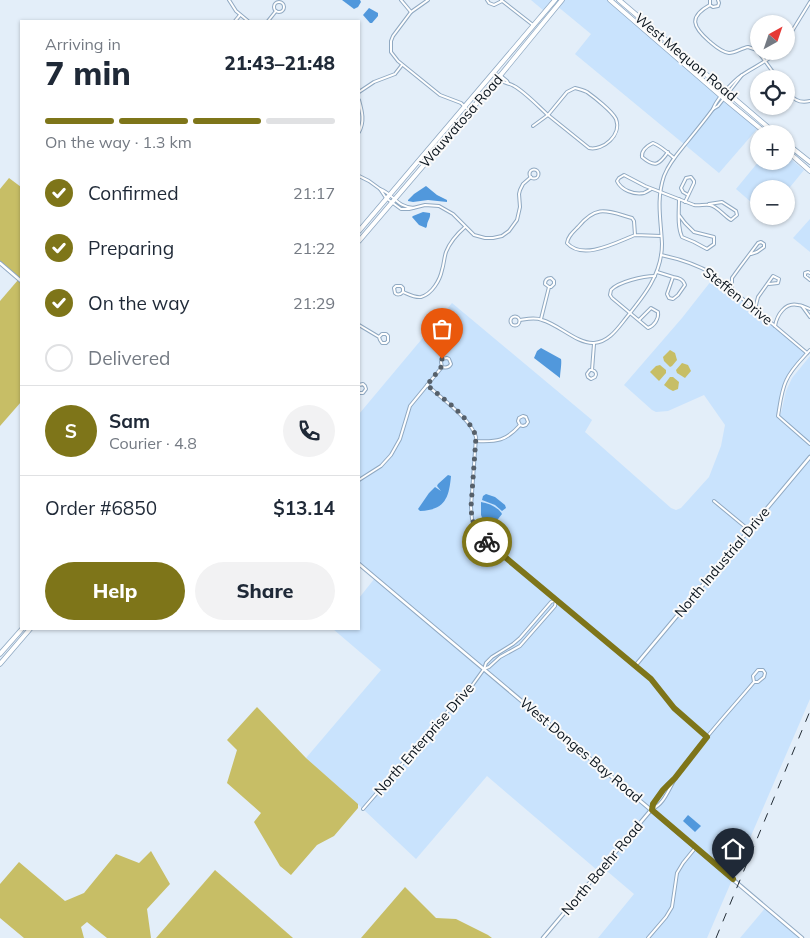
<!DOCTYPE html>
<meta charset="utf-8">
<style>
:root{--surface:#fff;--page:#f2f2f3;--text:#1f2937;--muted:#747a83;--line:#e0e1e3;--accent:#7e7519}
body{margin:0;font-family:Mulish,sans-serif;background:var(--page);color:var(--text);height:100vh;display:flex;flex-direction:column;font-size:19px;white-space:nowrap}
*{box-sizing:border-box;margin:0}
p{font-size:16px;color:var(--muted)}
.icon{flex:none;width:28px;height:28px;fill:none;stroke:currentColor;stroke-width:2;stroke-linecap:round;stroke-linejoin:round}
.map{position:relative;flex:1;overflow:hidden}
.drawer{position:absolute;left:20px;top:20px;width:340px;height:610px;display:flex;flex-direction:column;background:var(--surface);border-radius:0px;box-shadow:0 1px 4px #0004}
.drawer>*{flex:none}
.needle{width:32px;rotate:40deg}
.controls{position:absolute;left:750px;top:15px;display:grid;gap:10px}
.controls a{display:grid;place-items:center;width:45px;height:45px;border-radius:50%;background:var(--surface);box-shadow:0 1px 4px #0004;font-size:25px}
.pin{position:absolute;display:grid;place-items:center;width:42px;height:42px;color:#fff;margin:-51px -21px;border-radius:50% 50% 50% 0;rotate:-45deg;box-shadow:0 0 5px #0007}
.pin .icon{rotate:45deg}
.courier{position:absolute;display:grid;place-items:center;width:50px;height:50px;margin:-25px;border:4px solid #7e7519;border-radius:50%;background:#fff;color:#222;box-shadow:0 1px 6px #0007}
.head em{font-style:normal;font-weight:800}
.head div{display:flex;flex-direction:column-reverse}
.head{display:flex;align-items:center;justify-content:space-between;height:85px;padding:0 25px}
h1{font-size:32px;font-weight:800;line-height:38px}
.bar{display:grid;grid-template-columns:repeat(4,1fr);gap:8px 5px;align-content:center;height:60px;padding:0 25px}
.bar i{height:6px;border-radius:4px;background:var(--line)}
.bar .selected{background:var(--accent)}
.bar p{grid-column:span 4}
.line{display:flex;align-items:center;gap:12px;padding:0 25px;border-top:1px solid var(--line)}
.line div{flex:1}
.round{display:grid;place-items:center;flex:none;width:52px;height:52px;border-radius:26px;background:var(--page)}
ol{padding:0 25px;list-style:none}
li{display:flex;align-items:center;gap:15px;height:55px}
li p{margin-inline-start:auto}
li .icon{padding:5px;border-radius:50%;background:var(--accent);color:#fff;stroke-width:4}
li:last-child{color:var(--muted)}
li i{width:28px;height:28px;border:2px solid var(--line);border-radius:50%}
.primary-button{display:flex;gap:10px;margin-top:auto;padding:10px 25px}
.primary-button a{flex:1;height:58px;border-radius:30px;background:var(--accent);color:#fff;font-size:20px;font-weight:800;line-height:58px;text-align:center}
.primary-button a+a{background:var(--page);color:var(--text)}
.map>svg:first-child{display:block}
.built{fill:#c9e3fd}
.green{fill:#c7be66}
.water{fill:#5198dc}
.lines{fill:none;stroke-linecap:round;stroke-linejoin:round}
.minor-casing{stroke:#90a9c2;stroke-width:4}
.tertiary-casing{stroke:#90a9c2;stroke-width:4.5}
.primary-casing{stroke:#90a9c2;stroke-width:5.5}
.minor{stroke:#fff;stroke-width:2}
.tertiary{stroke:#fff;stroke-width:2.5}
.primary{stroke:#fff;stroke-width:4}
.rail{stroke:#232d36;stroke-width:1;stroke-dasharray:9 9;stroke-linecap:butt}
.done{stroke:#56606a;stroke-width:5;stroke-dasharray:0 9}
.route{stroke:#7e7519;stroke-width:6}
.labels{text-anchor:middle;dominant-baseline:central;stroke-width:4;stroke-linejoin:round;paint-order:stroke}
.street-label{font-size:14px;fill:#0a141d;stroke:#fafafa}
</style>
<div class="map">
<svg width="810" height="938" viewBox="0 0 810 938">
<rect width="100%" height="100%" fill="#e3eef9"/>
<g class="built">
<polygon points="531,0 612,0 610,3 758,128 719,173 575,54 591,34 551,1 543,10"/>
<polygon points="786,155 804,170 786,192 786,189 759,189 759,209 736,189 759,161 786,161"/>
<polygon points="810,219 810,252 793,238"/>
<polygon points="715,276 807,353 791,373 783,387 779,415 781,413 786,391 792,378 810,356 810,699 707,938 598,938 634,894 601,866 597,870 487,776 416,859 363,809 306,758 381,670 333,629 359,629 359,598 375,578 359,564 359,414 452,303 592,420 585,432 671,508 676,510 681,508 709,477 721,446 725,425 704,395 668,411 656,412 652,410 624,385 682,318"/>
<polygon points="766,907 802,938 740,938"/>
</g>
<g class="green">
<polygon points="9,178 21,187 21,279 0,262 0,189"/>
<polygon points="18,280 21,283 21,402 0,426 0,301"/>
<polygon points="670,350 675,353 677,360 672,366 670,367 664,361 663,357"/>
<polygon points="682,363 688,365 691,371 685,378 677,373 676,370"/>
<polygon points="660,365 666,370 666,373 659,381 650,372 656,366"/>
<polygon points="670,377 673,377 679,382 678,389 673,391 669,389 664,385"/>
<polygon points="257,707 306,758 358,804 358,808 334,836 317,845 291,875 280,866 254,822 261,813 227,783 237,750 227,740"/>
<polygon points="151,851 170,884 147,909 151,938 107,938 87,922 81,927 84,938 24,938 0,918 0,884 19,862 65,901 84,893 116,854 139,863"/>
<polygon points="215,870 293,938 156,938"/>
<polygon points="405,887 436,918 456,919 488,935 492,938 361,938"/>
</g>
<g class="water">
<polygon points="342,0 360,0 361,2 358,7 354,9"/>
<polygon points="369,8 378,13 378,16 372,23 370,23 363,15"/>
<polygon points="426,186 437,195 447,200 447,202 428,200 413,202 408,201 408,200 414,194"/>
<path d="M423 212 430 213C431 218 427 221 427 226L426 228 419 225 412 217 413 216Z"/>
<path d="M541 348 561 359C562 363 560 373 560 378L534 358 537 351Z"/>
<path d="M448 475 451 476C449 498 445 510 420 511L418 509 429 493 435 487 441 491 437 486 438 484Z"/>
<polygon points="486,494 495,497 505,505 506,508 502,511 495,505 482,500 483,496"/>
<path d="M481 502C488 503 498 507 502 514L491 528 486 527 481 515Z"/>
<polygon points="688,815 701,826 695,832 683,821"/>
</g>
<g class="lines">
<g class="minor-casing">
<g id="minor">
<polyline points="229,0 236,11 248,21"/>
<polyline points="401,0 411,12"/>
<polyline points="428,0 411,12 393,36 391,41 391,52 398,61 440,95 461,103 469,111"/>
<polyline points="487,0 489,3 494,5 502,1"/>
<polyline points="501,0 533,25"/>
<polyline points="710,0 710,5 713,7 718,6 719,3 718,0"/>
<circle cx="279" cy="7" r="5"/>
<path d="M710 5C688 17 693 27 709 41 715 46 721 52 729 53 735 53 742 48 748 47L757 50 778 79"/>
<polyline points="235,21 240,15"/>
<polyline points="268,21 276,11"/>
<polyline points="786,41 810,2"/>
<path d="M495 73 499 77V80C504 83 509 83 514 86 525 92 538 106 548 115L533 126"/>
<polyline points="501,76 507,81 508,83"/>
<path d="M575 88C579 89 583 90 587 92 594 97 612 111 616 119 622 135 603 151 589 148L548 115 567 92Z"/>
<path d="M786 90C793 99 799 104 810 101"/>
<polyline points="359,92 374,82 395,74 402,65"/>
<path d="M359 100C362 111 365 121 359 132"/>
<polyline points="713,109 718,106 742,75"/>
<path d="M668 152C659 165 655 168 642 157 641 151 647 146 653 143 661 146 667 152 674 158"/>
<circle cx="534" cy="174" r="4.5"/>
<polyline points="359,176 369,181 380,189"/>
<path d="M651 189C650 190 646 192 644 193 634 195 621 190 617 181L619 178 624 175 645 186 694 205C699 206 705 204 710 205 717 206 724 216 731 220L737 215 736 211 722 202 709 204"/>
<path d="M679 199C679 211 677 226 682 237L694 242 707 249 714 244V237L694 232 685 223 679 215"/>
<polyline points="685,202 694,183 694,181 691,177 686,178 681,188 683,192 688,195"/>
<path d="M414 208C396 207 395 195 380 189L386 198 401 209H409L425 205 439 206 453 214 474 235 485 238H493L502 236 509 231 517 220 520 207 519 194 520 190 523 184 531 177"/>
<path d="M635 235C617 242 583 261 567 243 568 236 573 232 578 227 597 204 607 211 632 218L634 221 635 235 661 236"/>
<path d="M661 255C680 259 696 264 713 274L807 353"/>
<path d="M657 272 673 277 667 294 669 298 673 299 678 295 685 285C683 279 679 278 673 277"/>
<polyline points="810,273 808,272 805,273 805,276 810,280"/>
<polyline points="732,289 732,278 740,267 758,243 761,242 764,244 764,247 757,252 751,254"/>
<path d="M403 292V288L401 286H396L394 288 395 293C397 295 400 295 403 292 408 294 415 298 421 297 432 294 440 280 442 270 444 264 444 258 446 252 450 242 457 234 465 227"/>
<polyline points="802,306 810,317"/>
<polyline points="755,309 758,297 773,276 779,279 778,283 769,284"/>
<circle cx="515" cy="321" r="4.5"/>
<path d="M541 319 549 287 545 284C545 280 547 278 551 278L554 281V284L551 287H549"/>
<path d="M520 320C527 319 535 317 542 320 558 324 577 344 594 343 609 342 618 328 626 318 644 296 662 274 662 244 661 220 656 200 664 176 669 163 678 153 687 142 696 131 705 120 713 109 715 103 720 97 724 92 728 88 733 82 738 78 751 68 766 63 778 51"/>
<path d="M639 320 651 308 658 312C659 319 654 326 648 328L612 298 610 295 611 290C618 282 643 276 655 276"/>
<polyline points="359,325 379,337 380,340 382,343 386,343 388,341 388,336 386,334 382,334 379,337"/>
<path d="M775 326C777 315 785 302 798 305 802 305 806 308 810 309"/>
<path d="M810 350C802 359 791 369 786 381 781 392 780 405 778 416L810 444"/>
<path d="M592 370H590L587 374 588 377 591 379 595 377C597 374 596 371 592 370L594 344"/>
<polyline points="359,385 363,384 365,386 366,389 363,393 359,393"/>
<path d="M427 385C441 398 471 419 476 437L471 507 472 519 474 526 483 539 651 679 674 708 707 737"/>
<path d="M476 441C497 442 506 441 520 425L523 426 526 425 528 422 526 417 523 416 519 418 518 421 520 425"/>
<path d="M359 480 381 466 391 455 400 439 410 406 442 367 441 362 442 359 447 358 449 359 451 364C449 368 446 368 442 367"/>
<polyline points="714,501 749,530"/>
<polyline points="484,669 489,667 500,657 520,646 555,606 556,600"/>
<polyline points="363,809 454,704 466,694 484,669 486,663 492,657 513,644 520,638 551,602 556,600"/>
<path d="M652 809C665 804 669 787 677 776 700 742 728 713 754 682H758L764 677 765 673 763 670H758L753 676 754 682"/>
<path d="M651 810C655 798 665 785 675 778"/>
<polyline points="648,938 666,917 672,907 677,873 683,863 696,847"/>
</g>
</g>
<g class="tertiary-casing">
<g id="tertiary">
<polyline points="0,263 21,281"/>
<polyline points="359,564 651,810 802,938"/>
<polyline points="635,666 810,457"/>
<polyline points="543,938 651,810"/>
</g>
</g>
<g class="primary-casing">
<g id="primary">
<polyline points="610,0 721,96 767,134"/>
<polyline points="619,0 776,134"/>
<polyline points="786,143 810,162"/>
<polyline points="786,150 810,171"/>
<polyline points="359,231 555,0"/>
<polyline points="359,241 499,77 562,0"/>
<polyline points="0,654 22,629"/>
<polyline points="0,664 30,629"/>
</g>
</g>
<use href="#minor" class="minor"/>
<use href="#tertiary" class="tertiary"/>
<use href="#primary" class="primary"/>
<polyline class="rail" points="716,938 810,711"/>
</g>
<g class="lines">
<path class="done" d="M442 359 441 362 442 366 427 385C442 398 471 418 476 437L471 507 472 519 478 532 487 542"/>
<polyline class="route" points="487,542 651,679 674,708 707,737 675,778 663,790 653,804 652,810 733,879"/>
</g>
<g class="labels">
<g class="street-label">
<text transform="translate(686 57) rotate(40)">West Mequon Road</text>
<text transform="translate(461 121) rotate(-49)">Wauwatosa Road</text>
<text transform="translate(738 296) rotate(38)">Steffen Drive</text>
<text transform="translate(722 562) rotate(-50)">North Industrial Drive</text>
<text transform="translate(424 739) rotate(-49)">North Enterprise Drive</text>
<text transform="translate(581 750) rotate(40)">West Donges Bay Road</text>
<text transform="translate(602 868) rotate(-50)">North Baehr Road</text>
</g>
</g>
</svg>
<div class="controls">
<a><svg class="needle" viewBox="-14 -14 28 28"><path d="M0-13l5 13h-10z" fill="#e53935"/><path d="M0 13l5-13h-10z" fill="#747a83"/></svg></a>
<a><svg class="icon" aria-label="locate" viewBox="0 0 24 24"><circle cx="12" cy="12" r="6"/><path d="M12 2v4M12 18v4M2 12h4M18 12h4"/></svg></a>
<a>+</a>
<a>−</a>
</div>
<div class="pin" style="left:442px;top:359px;background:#ea580c"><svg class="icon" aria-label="bag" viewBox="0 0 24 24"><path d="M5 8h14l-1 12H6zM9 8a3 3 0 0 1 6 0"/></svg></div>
<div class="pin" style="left:733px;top:879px;background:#1f2937"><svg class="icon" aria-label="home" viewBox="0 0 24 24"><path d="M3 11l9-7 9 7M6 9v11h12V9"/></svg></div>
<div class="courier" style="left:487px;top:542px"><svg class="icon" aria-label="bike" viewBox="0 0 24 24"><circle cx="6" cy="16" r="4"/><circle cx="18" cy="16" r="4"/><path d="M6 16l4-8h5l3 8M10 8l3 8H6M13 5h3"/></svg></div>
<section class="drawer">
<div class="head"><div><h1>7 min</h1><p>Arriving in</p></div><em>21:43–21:48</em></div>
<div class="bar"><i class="selected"></i><i class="selected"></i><i class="selected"></i><i></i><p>On the way · 1.3 km</p></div>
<ol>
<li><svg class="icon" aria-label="check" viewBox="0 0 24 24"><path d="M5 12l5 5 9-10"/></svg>Confirmed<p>21:17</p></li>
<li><svg class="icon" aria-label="check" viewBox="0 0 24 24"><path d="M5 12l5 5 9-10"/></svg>Preparing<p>21:22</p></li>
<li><svg class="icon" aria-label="check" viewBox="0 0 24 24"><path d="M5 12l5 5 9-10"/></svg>On the way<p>21:29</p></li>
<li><i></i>Delivered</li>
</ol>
<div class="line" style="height:90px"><b class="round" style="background:var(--accent);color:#fff">S</b><div><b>Sam</b><p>Courier · 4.8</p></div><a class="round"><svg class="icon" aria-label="phone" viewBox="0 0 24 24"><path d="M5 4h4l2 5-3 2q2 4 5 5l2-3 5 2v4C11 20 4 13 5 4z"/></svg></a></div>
<div class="line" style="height:65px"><div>Order #6850</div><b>$13.14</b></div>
<div class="primary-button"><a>Help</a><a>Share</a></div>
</section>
</div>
